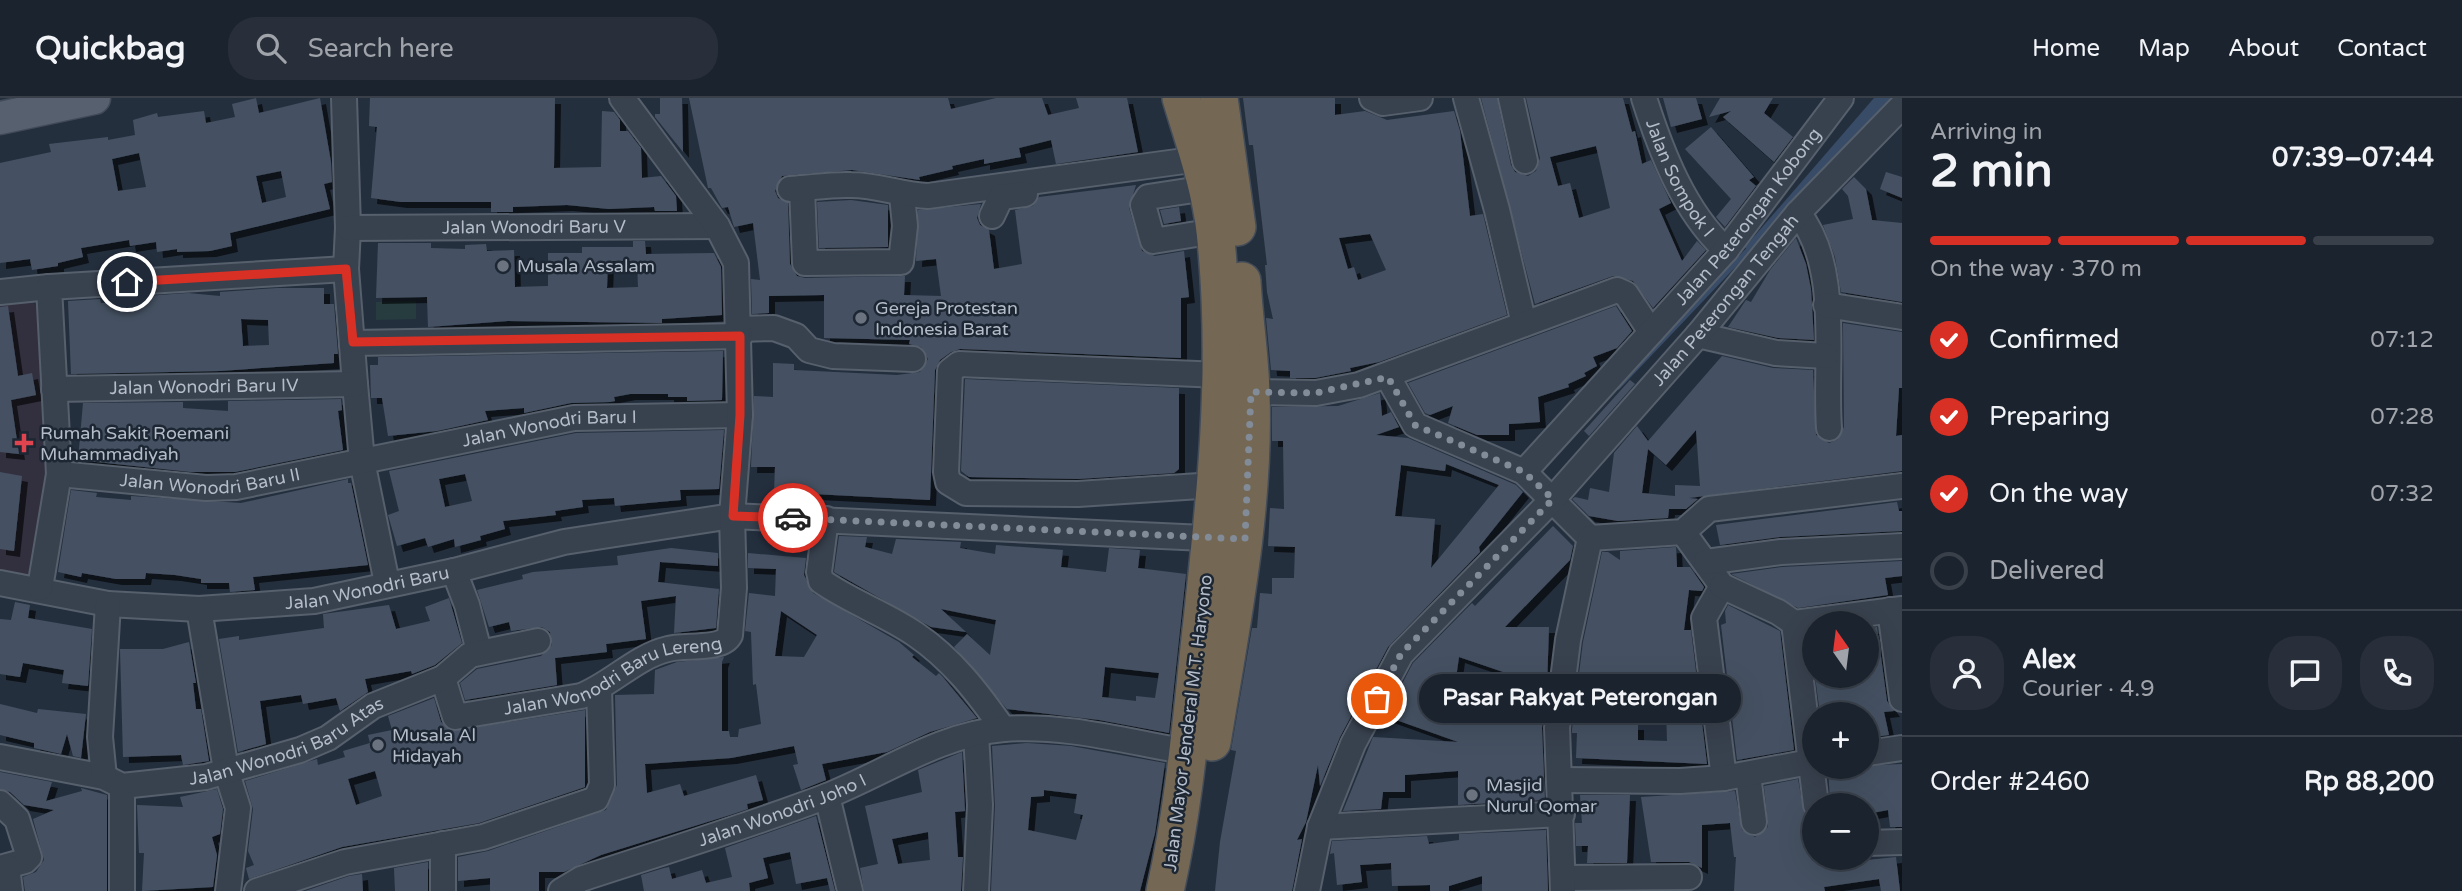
<!DOCTYPE html>
<meta charset="utf-8">
<style>
:root{--surface:#1b232e;--page:#282f3a;--text:#f1f3f6;--muted:#a0a4aa;--line:#39404a;--accent:#d93025}
body{margin:0;font-family:"Varela Round",sans-serif;background:var(--page);color:var(--text);height:100vh;display:flex;flex-direction:column;font-size:26px;white-space:nowrap}
*{box-sizing:border-box;margin:0}
p{font-size:23px;color:var(--muted)}
.icon{flex:none;width:38px;height:38px;fill:none;stroke:currentColor;stroke-width:2;stroke-linecap:round;stroke-linejoin:round}
.map{position:relative;flex:1;overflow:hidden}
.panel{display:flex;flex-direction:column;background:var(--surface);width:560px}
.panel>*{flex:none}
.needle{width:46px;rotate:346deg}
.buttons{position:absolute;left:1802px;top:513px;display:grid;gap:14px}
.buttons a{display:grid;place-items:center;width:77px;height:77px;border-radius:50%;background:var(--surface);box-shadow:0 7px 28px #0002,0 0 0 2px var(--line);font-size:35px}
.pin{position:absolute;display:grid;place-items:center;width:60px;height:60px;color:#fff;margin:-30px;border:4px solid #fff;border-radius:50%;box-shadow:0 2px 7px #0007}
.courier{position:absolute;display:grid;place-items:center;width:70px;height:70px;margin:-35px;border:5px solid #d93025;border-radius:50%;background:#fff;color:#222;box-shadow:0 2px 9px #0007}
.bubble{position:absolute;height:49px;border-radius:24px;background:var(--surface);box-shadow:0 7px 28px #0002,0 0 0 2px var(--line);font-size:23px;font-weight:700;line-height:49px;text-align:center}
.summary em{font-style:normal;font-weight:700}
.summary div{display:flex;flex-direction:column-reverse}
.summary{display:flex;align-items:center;justify-content:space-between;height:119px;padding:0 28px}
h1{font-size:46px;font-weight:700;line-height:52px}
.bar{display:grid;grid-template-columns:repeat(4,1fr);gap:10px 7px;align-content:center;height:84px;padding:0 28px}
.bar i{height:9px;border-radius:5px;background:var(--line)}
.bar .selected{background:var(--accent)}
.bar p{grid-column:span 4}
.line{display:flex;align-items:center;gap:18px;padding:0 28px;border-top:2px solid var(--line)}
.line div{flex:1}
.round{display:grid;place-items:center;flex:none;width:74px;height:74px;border-radius:28px;background:var(--page)}
ol{padding:0 28px;list-style:none}
li{display:flex;align-items:center;gap:21px;height:77px}
li p{margin-inline-start:auto}
li .icon{padding:7px;border-radius:50%;background:var(--accent);color:#fff;stroke-width:4}
li:last-child{color:var(--muted)}
li i{width:38px;height:38px;border:4px solid var(--line);border-radius:50%}
header{display:flex;align-items:center;gap:42px;box-sizing:border-box;height:98px;padding:0 35px;background:var(--surface);border-bottom:2px solid var(--line)}
header strong{font-size:33px}
nav{display:flex;gap:38px;margin-inline-start:auto;font-size:24px}
.search{width:490px;height:63px;background:var(--page);display:flex;align-items:center;gap:18px;box-sizing:border-box;padding:0 24px;border-radius:28px;color:var(--muted);font-size:26px}
main{display:flex;flex:1;min-height:0}
.map>svg:first-child{display:block}
.medical{fill:#32303f}
.green{fill:#263c3f}
.water{fill:#394c67}
.lines{fill:none;stroke-linecap:round;stroke-linejoin:round}
.stream{stroke:#394c67;stroke-width:5}
.building{fill:#455162;fill-rule:evenodd;filter:url(#shadow)}
.minor-casing{stroke:#565f6c;stroke-width:28}
.major-casing{stroke:#414a57;stroke-width:35}
.highway-casing{stroke:#434c59;stroke-width:40}
.minor{stroke:#38414e;stroke-width:24}
.major{stroke:#56606e;stroke-width:32}
.highway{stroke:#746855;stroke-width:37}
.done{stroke:#828b98;stroke-width:7;stroke-dasharray:0 12.6}
.route{stroke:#d93025;stroke-width:9}
.worship-dot{fill:#6b7280;stroke:#1d2633;stroke-width:2.5}
.health-dot{fill:#e0444e;stroke:#1d2633;stroke-width:2.5}
.labels{text-anchor:middle;dominant-baseline:central;stroke-width:5;stroke-linejoin:round;paint-order:stroke}
.street-label{font-size:18px;fill:#b4bcc9;stroke:#1d2633}
.poi-label{font-size:18px;fill:#b4bcc9;stroke:#1d2633;text-anchor:start}
</style>
<header>
<strong>Quickbag</strong>
<div class="search"><svg class="icon" aria-label="search" viewBox="0 0 24 24"><circle cx="10" cy="10" r="6"/><path d="M15 15l6 6"/></svg>Search here</div>
<nav><a>Home</a><a>Map</a><a>About</a><a>Contact</a></nav>
</header>
<main>
<div class="map">
<svg width="1902" height="793" viewBox="0 0 1902 793">
<defs>
<filter id="shadow"><feDropShadow dx="6" dy="6" stdDeviation="0" flood-color="#0009"/></filter>
</defs>
<rect width="100%" height="100%" fill="#242f3e"/>
<polygon class="medical" points="31,203 43,215 48,307 46,383 31,479 0,473 0,207"/>
<polygon class="green" points="416,203 416,221 376,222 376,204"/>
<polygon class="water" points="1874,0 1891,0 1750,157 1745,149"/>
<g class="lines">
<polyline class="stream" points="1618,289 1751,149"/>
</g>
<g class="building">
<path d="M256 0 259 15 320 0 331 64 332 84 324 86 330 111 230 135 232 148 210 153 177 154V151L157 154 156 144 130 148 129 142 81 150 83 159 58 165V168L32 172 30 161 0 165V65L51 54 49 46 108 39V42L135 37 133 22 157 15 158 19 204 13 206 25 235 19 232 6ZM139 55 146 89 118 93 112 61ZM281 73 286 99 262 105 256 78Z"/>
<polygon points="370,0 555,0 554,70 601,69 602,13 614,14 620,22 620,33 628,33 641,50 642,80 661,78 676,98 677,113 655,113 654,109 609,111 567,107 513,109 513,114 491,114 491,104 401,104 371,100 377,29 369,28"/>
<polygon points="660,0 682,0 683,54 655,19 655,16 660,16"/>
<polygon points="689,0 948,0 951,11 996,0 1042,0 1048,17 1079,10 1076,0 1127,0 1138,54 1056,66 1051,42 1019,50 1021,59 984,66 984,61 952,68 953,71 919,79 920,82 852,72 782,78 775,93 778,100 788,105 790,166 797,178 805,180 905,178 904,197 941,198 936,161 916,163 918,112 981,106 977,120 980,127 989,132 994,171 1022,166 1015,112 1033,108 1039,99 1136,87 1129,110 1142,153 1155,158 1184,153 1189,199 1181,200 1181,260 960,251 951,254 940,262 935,272 930,402 774,394 775,369 751,369 754,298 773,299 773,265 794,266 794,272 897,277 920,274 928,261 921,249 909,246 910,242 824,240 824,197 769,198 769,215 752,216 751,181 760,182 753,125 734,129 728,109 722,110 711,90 708,90"/>
<path d="M1243 0H1335V17L1365 13 1387 22 1454 13 1460 33 1470 118 1483 116 1507 217 1379 264 1350 270 1351 273 1315 280H1290V273L1271 272 1266 220 1273 221 1267 194 1265 167H1267L1253 47H1249ZM1370 136 1386 172 1358 182 1354 169 1348 171 1339 140Z"/>
<path d="M1481 0H1497L1511 67 1515 74 1528 78 1536 73 1540 60 1526 0H1623L1632 34 1635 33 1642 66 1651 62 1671 105 1659 111 1682 163 1697 143 1706 152 1653 210 1633 183 1613 178 1535 206ZM1596 48 1610 110 1579 120 1570 85 1558 88 1550 59Z"/>
<polygon points="1663,0 1696,0 1702,21 1671,29"/>
<polygon points="1720,0 1773,0 1764,15 1793,39 1774,64 1723,19 1731,13 1709,19"/>
<polygon points="1711,29 1754,79 1749,82 1756,88 1725,129 1716,119 1731,101 1685,51"/>
<polygon points="1886,74 1902,79 1902,100 1880,91"/>
<polygon points="1854,79 1866,91 1872,122 1902,125 1902,204 1841,194 1835,159 1823,127 1853,121 1848,98 1842,91"/>
<polygon points="851,102 888,107 888,149 819,150 817,104"/>
<polygon points="1179,109 1181,123 1164,126 1160,112"/>
<polygon points="1796,140 1806,166 1811,191 1814,242 1778,240 1728,229 1746,202 1751,204 1770,172"/>
<path d="M633 143H645L646 156 714 155 721 169 722 217 662 221V225L508 223 428 229 427 199 376 200 378 145H431V150L465 151V147L486 146 487 153 514 152 515 189 548 188V155H582V149H633ZM608 163H637L638 189 607 190Z"/>
<path d="M277 190H324V206H334L338 256H334V265L220 273 71 276 68 203 100 201 101 205H131V199L188 195 220 198V194ZM241 221 268 222 269 247 243 248Z"/>
<polygon points="8,208 18,278 32,275 36,297 11,302 19,356 0,354 0,209"/>
<polygon points="1616,208 1632,233 1617,250 1593,259 1597,268 1584,275 1586,278 1568,286 1569,289 1538,299 1540,324 1509,326 1509,337 1477,337 1448,325 1453,308 1430,317 1425,315 1408,285"/>
<path d="M1843 225 1902 234V290H1899L1896 338 1902 337V373L1689 400 1698 401 1686 411H1669L1668 420 1618 423 1589 418 1572 401 1575 399 1588 402 1590 390 1609 394 1614 355 1637 328 1648 343 1722 258 1773 270 1813 272 1816 337 1829 345 1837 342 1844 329ZM1696 332 1700 388 1675 387V398L1642 395 1648 351 1666 367Z"/>
<polygon points="723,253 722,302 687,303 687,299 668,299 668,296 630,296 614,299 615,303 610,304 571,305 524,315 524,310 485,313 488,322 437,333 388,338 382,300 371,300 370,267 378,267 378,259"/>
<polygon points="965,281 1179,290 1179,371 1174,375 1078,381 969,379 961,373"/>
<polygon points="1630,282 1635,286 1589,338 1584,333"/>
<path d="M1380 295 1382 318 1391 314 1399 329 1376 337 1408 340 1516 387 1523 394 1479 449 1480 454 1388 549 1340 639 1320 688 1318 667 1306 724 1297 742 1302 741 1292 793H1215L1220 744 1236 653 1231 652 1252 530H1257L1260 495 1272 496V480H1294L1295 449 1268 448 1270 410 1284 411 1283 343H1272V309L1338 308ZM1446 366 1499 387 1431 470 1435 421 1395 418 1401 367 1445 373Z"/>
<polygon points="341,301 342,312 338,313 343,352 235,374 191,374 78,362 83,305 183,304 183,310 228,313 228,303"/>
<path d="M724 332 719 391 680 392 681 402 615 408 614 400 582 402 583 409 555 413 556 417 503 423 505 431 480 438 481 442 455 449 454 441 428 449 425 440 397 448 388 417 399 413 389 373 576 335ZM465 376 472 403 445 409 439 381Z"/>
<polygon points="0,374 22,378 14,453 0,451"/>
<polygon points="348,381 348,385 351,385 368,467 253,479 255,492 230,494 229,485 201,485 201,481 175,477 146,475 145,481 116,481 82,475 81,479 58,474 71,392 97,395 96,399 131,402 131,398 241,405"/>
<polygon points="1897,404 1899,413 1902,413 1902,433 1780,439 1720,447 1716,427"/>
<polygon points="1553,428 1573,448 1570,462 1505,529 1549,529 1547,589 1459,559 1455,587 1547,594 1542,630 1545,702 1458,707 1458,673 1405,677 1405,694 1383,694 1381,711 1343,713 1373,639 1458,644 1385,618 1413,565 1472,505 1475,508"/>
<path d="M839 438 867 439 865 449 892 456 896 441 961 444 960 450 995 456 996 447 1063 452 1061 469 1106 474 1109 450 1140 452 1138 470 1186 476 1169 635 1099 622 1007 611 954 549 967 536 990 557 996 522 941 511 966 534 931 529 834 474ZM1105 569 1159 575 1155 600 1136 598V603L1102 599Z"/>
<path d="M1676 449 1677 469H1690L1704 489 1702 493 1689 492 1684 532H1691L1707 666 1576 660 1577 635H1572V631L1583 544 1602 454H1608L1620 462V453ZM1656 581V611H1666L1667 643 1638 642V626H1612L1613 584Z"/>
<polygon points="671,450 718,455 718,468 660,464 658,484 719,491 716,530 674,535 676,498 641,503 646,541 606,546 607,554 555,560 557,587 465,602 460,585 477,571 541,558 552,547 550,534 542,529 511,533 509,524 489,529 477,492 523,481 522,477 533,474 618,467 617,458"/>
<path d="M748 455 806 460 804 477 813 495 899 544 914 557 912 559 936 578 939 575 942 578 977 620 930 634 887 654 822 666 826 682 801 692 793 667 798 666 794 648 731 660 645 666 647 695 680 686 684 698 756 677 763 702 747 706 748 711 730 717 601 757 564 774H539V793H490V780L458 783V759L488 753 606 712 617 687 615 597 654 596 655 572 677 564 724 559 722 564V633H729L730 639H738L739 631 761 626 756 586 753 587 751 534 745 533 749 495 775 498 776 471 748 470ZM781 513 817 537 804 559 775 558Z"/>
<polygon points="1902,463 1902,478 1885,480 1888,497 1798,510 1731,476 1782,469"/>
<polygon points="449,500 462,545 435,567 412,576 411,573 365,581 368,594 340,613 336,600 303,606 301,597 260,603 266,646 238,654 219,541 239,538 239,542 324,530 323,516 389,507 396,531 430,523 425,509"/>
<polygon points="15,504 30,507 28,520 92,531 88,588 62,585 64,572 23,565 20,579 0,576 0,521 11,522"/>
<polygon points="1728,507 1780,533 1794,652 1737,662 1721,527 1726,525 1725,513"/>
<polygon points="1877,529 1887,603 1894,613 1884,614 1889,637 1867,640 1867,613 1820,616 1815,578 1867,578 1867,531"/>
<polygon points="189,544 196,585 193,585 196,611 201,611 209,663 183,667 181,657 123,659 120,551 163,551"/>
<path d="M434 600 441 624 451 633 585 612V689L479 725 342 749 249 781 246 770 254 767 248 753 253 711 245 683 317 661 318 667 345 659 343 653 370 645 368 637 392 632 388 618ZM375 673 382 698 356 707 348 681Z"/>
<polygon points="0,606 37,615 38,611 86,616 81,660 73,658 67,636 61,656 34,650 34,645 0,637"/>
<path d="M1027 645 1071 648 1165 665 1155 735 1140 793H991L995 708 992 648ZM1044 692 1077 696 1074 715 1083 717 1076 742 1028 732 1031 699 1044 698Z"/>
<path d="M962 654 965 713 955 714 958 759H963L961 793H864L860 770 878 766 865 708 922 694 918 672ZM928 734 930 762 898 766 892 741Z"/>
<polygon points="1902,666 1902,729 1890,729 1888,712 1867,716 1867,707 1856,707 1856,703 1838,706 1837,702 1830,703 1828,669 1829,675 1852,668"/>
<polygon points="0,674 52,684 46,703 82,693 81,690 107,697 107,793 25,793 23,779 36,774 44,762 33,721 54,712 24,707 10,694 0,691"/>
<polygon points="1798,681 1804,715 1815,721 1815,760 1838,760 1838,765 1896,759 1900,793 1881,793 1879,781 1824,789 1825,793 1734,793 1736,759 1734,759 1730,725 1702,727 1702,770 1689,764 1651,764 1641,699 1735,693 1742,732 1755,739 1768,729 1764,688"/>
<polygon points="217,691 223,711 220,736 212,739 217,757 213,789 142,793 144,755 139,755 137,707 183,709 180,699"/>
<polygon points="1580,697 1630,697 1627,765 1587,765 1588,748 1576,748 1575,725 1582,725"/>
<polygon points="816,718 835,793 830,793 827,780 796,786 790,754 763,760 768,780 749,785 750,793 644,793 641,777 664,770 669,769 672,781 702,772 706,785 732,779 725,750"/>
<polygon points="1546,732 1548,793 1482,793 1482,778 1449,788 1449,793 1430,793 1430,787 1392,788 1391,765 1360,767 1362,784 1337,787 1334,755 1330,756 1332,743 1427,738 1429,746 1459,742 1459,736"/>
<polygon points="428,764 428,793 395,793 394,770"/>
<polygon points="362,776 363,793 305,793 349,778"/>
</g>
<g class="lines">
<g class="minor-casing">
<g id="minor">
<polyline points="344,0 348,130 346,171 355,286 362,363 387,485"/>
<polyline points="1372,0 1383,5 1420,0"/>
<polyline points="1466,0 1497,112 1524,226"/>
<polyline points="1511,0 1525,63"/>
<path id="s1" d="M1644 0C1661 53 1684 114 1726 152"/>
<polyline points="802,90 805,165 901,164 905,128 902,97"/>
<polyline points="1207,90 1148,99 1143,107 1153,143 1215,133"/>
<path d="M790 91C810 90 831 86 851 87 878 87 901 97 928 98L1199 61"/>
<path d="M1798 115C1842 169 1824 263 1829 330"/>
<polyline points="992,118 1001,99 1025,96"/>
<path id="s2" d="M348 130 717 128"/>
<polyline points="0,194 49,189"/>
<polyline points="1826,207 1902,219"/>
<polyline points="739,231 774,230 796,238 809,252 833,258 913,261"/>
<polyline points="1698,237 1776,255 1826,258"/>
<polyline points="353,245 740,238"/>
<polyline points="1388,279 1415,327 1524,374 1590,440"/>
<path id="s3" d="M54 291 355 286"/>
<polyline points="1251,294 1316,295 1359,287 1617,192 1626,196 1651,234"/>
<path id="s4" d="M1524 374 1726 152 1841 0"/>
<path id="s5" d="M59 376 206 390 236 389 574 320 740 317"/>
<polyline points="1215,387 1078,396 966,395 948,384 946,374 950,273 959,266 1221,277"/>
<path d="M826 421 819 474 821 483C851 504 886 516 915 536 952 561 978 595 1003 631"/>
<polyline points="1683,434 1722,488 1704,520 1724,680"/>
<polyline points="1590,440 1683,434 1709,411 1902,388"/>
<polyline points="1706,464 1781,454 1902,448"/>
<polyline points="454,473 467,507 479,553"/>
<path id="s6" d="M0 485 108 506 199 511 314 503 454 473 564 444 732 418 1226 441"/>
<polyline points="1722,488 1778,514 1794,525 1902,511"/>
<polyline points="40,490 59,376 49,189 346,171"/>
<polyline points="199,511 226,672 238,710 228,793"/>
<polyline points="1890,512 1902,601"/>
<polyline points="1794,525 1816,707"/>
<path id="s7" d="M443 580 455 619 581 598C612 586 635 559 668 551 683 546 722 553 730 537L734 490 732 418 740 317 736 165 717 128 622 0"/>
<polyline points="976,636 980,707 976,793"/>
<polyline points="1867,655 1902,650"/>
<path id="s8" d="M0 659 104 679 122 688 206 679 300 652 328 640 373 608 443 580 470 557 538 543"/>
<polyline points="1748,677 1754,724"/>
<polyline points="104,679 100,639 108,506"/>
<polyline points="1560,682 1680,683 1724,680 1815,663"/>
<polyline points="122,688 122,793"/>
<polyline points="827,698 850,793"/>
<polyline points="0,705 17,721 29,759 25,763 0,770"/>
<polyline points="1320,729 1562,716"/>
<polyline points="1867,745 1902,744"/>
<polyline points="7,769 10,793"/>
<polyline points="1564,780 1689,779"/>
<polyline points="257,793 345,764 483,739 596,701 602,687 599,591"/>
<polyline points="443,793 443,746"/>
<path id="s9" d="M561 793 581 781C663 754 746 729 827 698 885 675 940 636 1004 631 1065 626 1128 644 1188 654"/>
<path id="s10" d="M1307 793 1320 729 1353 646 1401 556 1553 401 1698 237 1798 115 1902 8"/>
<polyline points="1563,793 1557,630 1568,542 1590,440"/>
</g>
</g>
<g class="major-casing">
<polyline id="major" points="0,20 94,0"/>
</g>
<g class="highway-casing">
<g id="highway">
<polyline points="1219,0 1237,129"/>
<path d="M1212 644C1231 528 1255 412 1251 295 1250 258 1244 220 1242 183"/>
<path d="M1165 793C1184 710 1191 625 1200 541 1215 407 1230 269 1215 133 1210 88 1194 43 1181 0"/>
</g>
</g>
<use href="#minor" class="minor"/>
<use href="#major" class="major"/>
<use href="#highway" class="highway"/>
</g>
<g class="lines">
<polyline class="done" points="793,420 1245,441 1251,294 1316,295 1388,279 1415,327 1524,374 1553,401 1401,556 1377,601"/>
<polyline class="route" points="127,184 346,171 353,244 740,238 740,317 733,418 793,420"/>
</g>
<g class="worship-dot">
<circle cx="503" cy="168" r="7"/>
<circle cx="861" cy="220" r="7"/>
<circle cx="378" cy="647" r="7"/>
<circle cx="1472" cy="697" r="7"/>
</g>
<path class="health-dot" d="M20.5 334.5h7v7h7v7h-7v7h-7v-7h-7v-7h7z"/>
<g class="labels">
<g class="street-label">
<text stroke="none"><textPath href="#s1" startOffset="88">Jalan Sompok I</textPath></text>
<text stroke="none"><textPath href="#s4" startOffset="340">Jalan Peterongan Kobong</textPath></text>
<text stroke="none"><textPath href="#s2" startOffset="186">Jalan Wonodri Baru V</textPath></text>
<text stroke="none"><textPath href="#s10" startOffset="737">Jalan Peterongan Tengah</textPath></text>
<text stroke="none"><textPath href="#s3" startOffset="150">Jalan Wonodri Baru IV</textPath></text>
<text stroke="none"><textPath href="#s5" startOffset="497">Jalan Wonodri Baru I</textPath></text>
<text stroke="none"><textPath href="#s5" startOffset="152">Jalan Wonodri Baru II</textPath></text>
<text stroke="none"><textPath href="#s6" startOffset="371">Jalan Wonodri Baru</textPath></text>
<text stroke="none"><textPath href="#s7" startOffset="206">Jalan Wonodri Baru Lereng</textPath></text>
<text transform="translate(1188 625) rotate(-83)">Jalan Mayor Jenderal M.T. Haryono</text>
<text stroke="none"><textPath href="#s8" startOffset="299">Jalan Wonodri Baru Atas</textPath></text>
<text stroke="none"><textPath href="#s9" startOffset="236">Jalan Wonodri Joho I</textPath></text>
</g>
<g class="poi-label">
<text x="517" y="168">Musala Assalam</text>
<text x="875" y="210">Gereja Protestan<tspan x="875" dy="21">Indonesia Barat</tspan></text>
<text x="40" y="335">Rumah Sakit Roemani<tspan x="40" dy="21">Muhammadiyah</tspan></text>
<text x="392" y="637">Musala Al<tspan x="392" dy="21">Hidayah</tspan></text>
<text x="1486" y="687">Masjid<tspan x="1486" dy="21">Nurul Qomar</tspan></text>
</g>
</g>
</svg>
<div class="buttons">
<a><svg class="needle" viewBox="-14 -14 28 28"><path d="M0-13l5 13h-10z" fill="#e53935"/><path d="M0 13l5-13h-10z" fill="#a0a4aa"/></svg></a>
<a>+</a>
<a>−</a>
</div>
<div class="pin" style="left:1377px;top:601px;background:#ea580c"><svg class="icon" aria-label="bag" viewBox="0 0 24 24"><path d="M5 8h14l-1 12H6zM9 8a3 3 0 0 1 6 0"/></svg></div>
<div class="pin" style="left:127px;top:184px;background:#1f2937"><svg class="icon" aria-label="home" viewBox="0 0 24 24"><path d="M3 11l9-7 9 7M6 9v11h12V9"/></svg></div>
<div class="courier" style="left:793px;top:420px"><svg class="icon" aria-label="car" viewBox="0 0 24 24"><path d="M5 17H2v-5l4-1 3-4h7l3 4 3 1v5h-3M9 17h6M6 11h13"/><circle cx="7" cy="17" r="2"/><circle cx="17" cy="17" r="2"/></svg></div>
<div class="bubble" style="left:1419px;top:576px;width:322px">Pasar Rakyat Peterongan</div>
</div>
<section class="panel">
<div class="summary"><div><h1>2 min</h1><p>Arriving in</p></div><em>07:39–07:44</em></div>
<div class="bar"><i class="selected"></i><i class="selected"></i><i class="selected"></i><i></i><p>On the way · 370 m</p></div>
<ol>
<li><svg class="icon" aria-label="check" viewBox="0 0 24 24"><path d="M5 12l5 5 9-10"/></svg>Confirmed<p>07:12</p></li>
<li><svg class="icon" aria-label="check" viewBox="0 0 24 24"><path d="M5 12l5 5 9-10"/></svg>Preparing<p>07:28</p></li>
<li><svg class="icon" aria-label="check" viewBox="0 0 24 24"><path d="M5 12l5 5 9-10"/></svg>On the way<p>07:32</p></li>
<li><i></i>Delivered</li>
</ol>
<div class="line" style="height:126px"><a class="round"><svg class="icon" aria-label="person" viewBox="0 0 24 24"><circle cx="12" cy="8" r="4"/><path d="M4 21q1-7 8-7t8 7"/></svg></a><div><b>Alex</b><p>Courier · 4.9</p></div><a class="round"><svg class="icon" aria-label="chat" viewBox="0 0 24 24"><path d="M4 5h16v11H9l-5 4z"/></svg></a><a class="round"><svg class="icon" aria-label="phone" viewBox="0 0 24 24"><path d="M5 4h4l2 5-3 2q2 4 5 5l2-3 5 2v4C11 20 4 13 5 4z"/></svg></a></div>
<div class="line" style="height:91px"><div>Order #2460</div><b>Rp 88,200</b></div>
</section>
</main>
